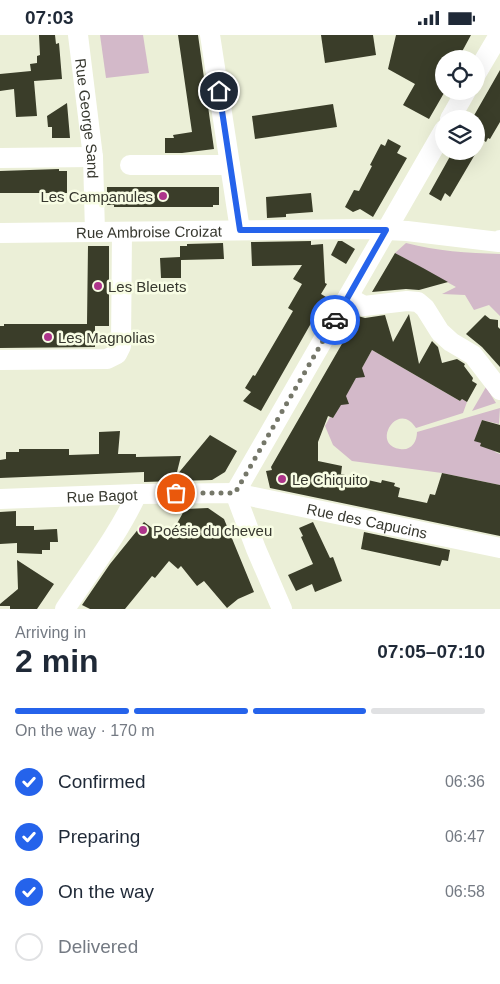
<!DOCTYPE html>
<meta charset="utf-8">
<style>
:root{--surface:#fff;--page:#f6f6f7;--text:#1f2937;--muted:#747a83;--line:#e0e1e3;--accent:#2563eb}
body{margin:0;font-family:Helvetica,sans-serif;background:var(--page);color:var(--text);height:100vh;display:flex;flex-direction:column;font-size:19px;white-space:nowrap}
*{box-sizing:border-box;margin:0}
p{font-size:16px;color:var(--muted)}
.icon{flex:none;width:28px;height:28px;fill:none;stroke:currentColor;stroke-width:2;stroke-linecap:round;stroke-linejoin:round}
.map{position:relative;height:574px;overflow:hidden}
.panel{display:flex;flex-direction:column;background:var(--surface);flex:1}
.panel>*{flex:none}
.controls{position:absolute;left:435px;top:15px;display:grid;gap:10px}
.controls a{display:grid;place-items:center;width:50px;height:50px;border-radius:50%;background:var(--surface);box-shadow:0 5px 20px #0002;font-size:25px}
.pin{position:absolute;display:grid;place-items:center;width:42px;height:42px;color:#fff;margin:-21px;border:2px solid #fff;border-radius:50%;box-shadow:0 1px 5px #0007}
.courier{position:absolute;display:grid;place-items:center;width:50px;height:50px;margin:-25px;border:4px solid #2563eb;border-radius:50%;background:#fff;color:#222;box-shadow:0 1px 6px #0007}
.head em{font-style:normal;font-weight:700}
.head div{display:flex;flex-direction:column-reverse}
.head{display:flex;align-items:center;justify-content:space-between;height:85px;padding:0 15px}
h1{font-size:32px;font-weight:700;line-height:38px}
.bar{display:grid;grid-template-columns:repeat(4,1fr);gap:8px 5px;align-content:center;height:60px;padding:0 15px}
.bar i{height:6px;border-radius:4px;background:var(--line)}
.bar .active{background:var(--accent)}
.bar p{grid-column:span 4}
ol{padding:0 15px;list-style:none}
li{display:flex;align-items:center;gap:15px;height:55px}
li p{margin-inline-start:auto}
li .icon{padding:5px;border-radius:50%;background:var(--accent);color:#fff;stroke-width:4}
li:last-child{color:var(--muted)}
li i{width:28px;height:28px;border:2px solid var(--line);border-radius:50%}
.status{display:flex;justify-content:space-between;align-items:center;height:35px;padding:0 25px;background:var(--surface);direction:ltr}
.status svg{height:14px;fill:currentColor}
.map>svg:first-child{display:block}
.green{fill:#d3b9c9}
.building{fill:#3a3d29}
.lines{fill:none;stroke-linecap:round;stroke-linejoin:round}
.minor{stroke:#fff;stroke-width:20}
.done{stroke:#757769;stroke-width:5;stroke-dasharray:0 9}
.route{stroke:#2563eb;stroke-width:6}
.poi-dot{fill:#ad358b;stroke:#f8fde4;stroke-width:2}
.labels{text-anchor:middle;dominant-baseline:central;stroke-width:5;stroke-linejoin:round;paint-order:stroke}
.street-label{font-size:15px;fill:#36372e;stroke:#f8fde4}
.poi-label{font-size:15px;fill:#36372e;stroke:#f8fde4;text-anchor:start}
</style>
<div class="status"><b>07:03</b><svg viewBox="0 0 49 12"><path d="M0 12V9h3v3zM5 12V6h3v6zM10 12V3h3v9zM15 12V0h3v12zM26 1h20v11H26zM47 4h2v5h-2z"/></svg></div>
<div class="map">
<svg width="500" height="574" viewBox="0 0 500 574">
<rect width="100%" height="100%" fill="#ebefd7"/>
<g class="green">
<polygon points="100,0 143,0 149,38 106,43"/>
<path d="M406 208C437 216 467 218 500 219V281L489 270 474 275 465 260 442 259 456 252 395 218Z"/>
<path d="M372 315 460 366 462 364 467 367 463 378 416 393C398 364 370 410 400 414 411 416 417 407 417 397L500 373 499 389 482 385 475 405 496 414 495 417 500 419V450L442 438 352 426 333 410 325 391 330 382 333 383 357 341 364 342 360 336Z"/>
<polygon points="486,352 496,368 472,376"/>
</g>
<g class="building">
<polygon points="39,0 55,0 56,9 59,8 62,44 34,46 37,81 16,82 14,54 0,56 0,39 31,36 30,29 37,28 37,21 40,20"/>
<polygon points="178,0 198,0 214,114 182,118 165,118 165,103 174,103 173,100 192,97"/>
<polygon points="321,0 373,0 376,20 325,28"/>
<polygon points="396,0 471,0 458,24 444,24 444,58 429,84 403,70 415,49 388,34"/>
<polygon points="500,35 500,87 490,104 488,103 486,107 476,100 476,84 472,84"/>
<polygon points="67,68 70,103 52,103 52,92 48,92 47,81"/>
<polygon points="333,69 337,92 255,104 252,81"/>
<polygon points="388,104 401,111 397,118 407,123 373,182 360,174 353,177 345,172 354,155 359,156 372,131 370,130 381,109 385,111"/>
<polygon points="453,116 477,116 450,162 445,158 441,166 429,159"/>
<polygon points="59,134 59,136 67,136 67,158 0,158 0,136"/>
<polygon points="107,152 219,152 219,170 213,170 213,172 114,172 114,170 107,170"/>
<polygon points="311,158 313,177 286,179 286,182 267,183 266,162"/>
<polygon points="311,206 311,210 323,209 325,248 327,249 321,259 326,262 261,376 243,366 251,357 245,353 253,340 255,341 293,276 288,273 302,249 293,244 302,230 252,231 251,207"/>
<polygon points="338,206 342,206 355,214 346,229 331,220"/>
<polygon points="223,208 224,224 181,225 181,243 161,243 160,223 180,222 180,211 187,211 187,209"/>
<polygon points="88,211 109,211 109,291 95,291 95,312 0,313 0,291 4,291 4,289 87,289"/>
<polygon points="395,218 423,233 448,247 419,255 406,254 372,257"/>
<polygon points="409,279 419,329 432,306 438,312 442,328 457,324 465,329 464,331 473,343 472,346 477,349 467,367 462,364 460,366 372,315 362,333 365,342 356,343 346,361 349,369 341,370 333,383 328,381 318,407 318,426 342,431 341,439 381,448 382,445 395,448 394,451 400,453 398,462 427,468 430,459 435,460 442,438 500,450 500,501 270,453 266,436 272,435 271,432 358,281 365,283 385,280 393,307"/>
<polygon points="485,280 490,284 498,285 498,292 500,294 500,332 482,312 466,299"/>
<polygon points="482,385 500,390 500,418 480,411 481,408 474,406"/>
<polygon points="120,396 118,419 136,419 136,422 181,421 176,441 210,400 237,416 225,437 212,445 144,447 144,437 0,443 0,425 6,424 6,417 19,417 19,414 69,414 69,420 99,419 99,397"/>
<polygon points="208,473 224,484 254,557 238,564 227,573 204,546 197,551 181,531 178,534 169,526 155,543 152,541 125,574 90,574 82,570 110,529 144,487 168,505 185,474"/>
<polygon points="16,476 16,491 34,491 34,495 57,494 58,507 50,507 50,515 42,515 42,519 17,518 17,508 0,509 0,477"/>
<polygon points="313,487 330,523 333,522 342,546 315,557 312,549 296,556 288,540 313,529 301,502 303,501 299,493"/>
<polygon points="364,497 450,515 448,526 442,525 440,531 361,514"/>
<polygon points="17,525 54,549 37,574 10,574 10,571 0,571 0,569 18,554"/>
</g>
<g class="lines">
<g class="minor">
<path id="s1" d="M78 0 93 122 95 197"/>
<polyline points="210,0 240,195"/>
<polyline points="476,39 499,0"/>
<polyline points="450,84 466,56"/>
<polyline points="0,123 93,122"/>
<polyline points="130,130 230,130"/>
<path id="s2" d="M0 198 366 194 407 196 499 207 500 205"/>
<polyline points="348,262 364,271 407,266 418,267 425,273 440,297 451,307 473,320 500,355"/>
<polyline points="0,325 107,324 117,319 121,311 122,197"/>
<polyline points="235,458 444,95"/>
<polyline points="235,458 256,514 282,574"/>
<path id="s3" d="M0 464 137 459 235 458 500 513"/>
<path d="M65 574C90 536 118 500 137 459"/>
</g>
</g>
<g class="lines">
<polyline class="done" points="176,458 235,458 335,285"/>
<polyline class="route" points="219,56 240,195 386,195 335,285"/>
</g>
<g class="poi-dot">
<circle cx="163" cy="161" r="5"/>
<circle cx="98" cy="251" r="5"/>
<circle cx="48" cy="302" r="5"/>
<circle cx="282" cy="444" r="5"/>
<circle cx="143" cy="495" r="5"/>
</g>
<g class="labels">
<g class="street-label">
<text stroke="none"><textPath href="#s1" startOffset="84">Rue George Sand</textPath></text>
<text stroke="none"><textPath href="#s2" startOffset="149">Rue Ambroise Croizat</textPath></text>
<text stroke="none"><textPath href="#s3" startOffset="102">Rue Bagot</textPath></text>
<text stroke="none"><textPath href="#s3" startOffset="370">Rue des Capucins</textPath></text>
</g>
<g class="poi-label">
<text x="153" y="161" text-anchor="end">Les Campanules</text>
<text x="108" y="251">Les Bleuets</text>
<text x="58" y="302">Les Magnolias</text>
<text x="292" y="444">Le Chiquito</text>
<text x="153" y="495">Poésie du cheveu</text>
</g>
</g>
</svg>
<div class="controls">
<a><svg class="icon" aria-label="locate" viewBox="0 0 24 24"><circle cx="12" cy="12" r="6"/><path d="M12 2v4M12 18v4M2 12h4M18 12h4"/></svg></a>
<a><svg class="icon" aria-label="layers" viewBox="0 0 24 24"><path d="M12 4l9 5-9 5-9-5zM3 14l9 5 9-5"/></svg></a>
</div>
<div class="pin" style="left:176px;top:458px;background:#ea580c"><svg class="icon" aria-label="bag" viewBox="0 0 24 24"><path d="M5 8h14l-1 12H6zM9 8a3 3 0 0 1 6 0"/></svg></div>
<div class="pin" style="left:219px;top:56px;background:#1f2937"><svg class="icon" aria-label="home" viewBox="0 0 24 24"><path d="M3 11l9-7 9 7M6 9v11h12V9"/></svg></div>
<div class="courier" style="left:335px;top:285px"><svg class="icon" aria-label="car" viewBox="0 0 24 24"><path d="M5 17H2v-5l4-1 3-4h7l3 4 3 1v5h-3M9 17h6M6 11h13"/><circle cx="7" cy="17" r="2"/><circle cx="17" cy="17" r="2"/></svg></div>
</div>
<section class="panel">
<div class="head"><div><h1>2 min</h1><p>Arriving in</p></div><em>07:05–07:10</em></div>
<div class="bar"><i class="active"></i><i class="active"></i><i class="active"></i><i></i><p>On the way · 170 m</p></div>
<ol>
<li><svg class="icon" aria-label="check" viewBox="0 0 24 24"><path d="M5 12l5 5 9-10"/></svg>Confirmed<p>06:36</p></li>
<li><svg class="icon" aria-label="check" viewBox="0 0 24 24"><path d="M5 12l5 5 9-10"/></svg>Preparing<p>06:47</p></li>
<li><svg class="icon" aria-label="check" viewBox="0 0 24 24"><path d="M5 12l5 5 9-10"/></svg>On the way<p>06:58</p></li>
<li><i></i>Delivered</li>
</ol>
</section>
